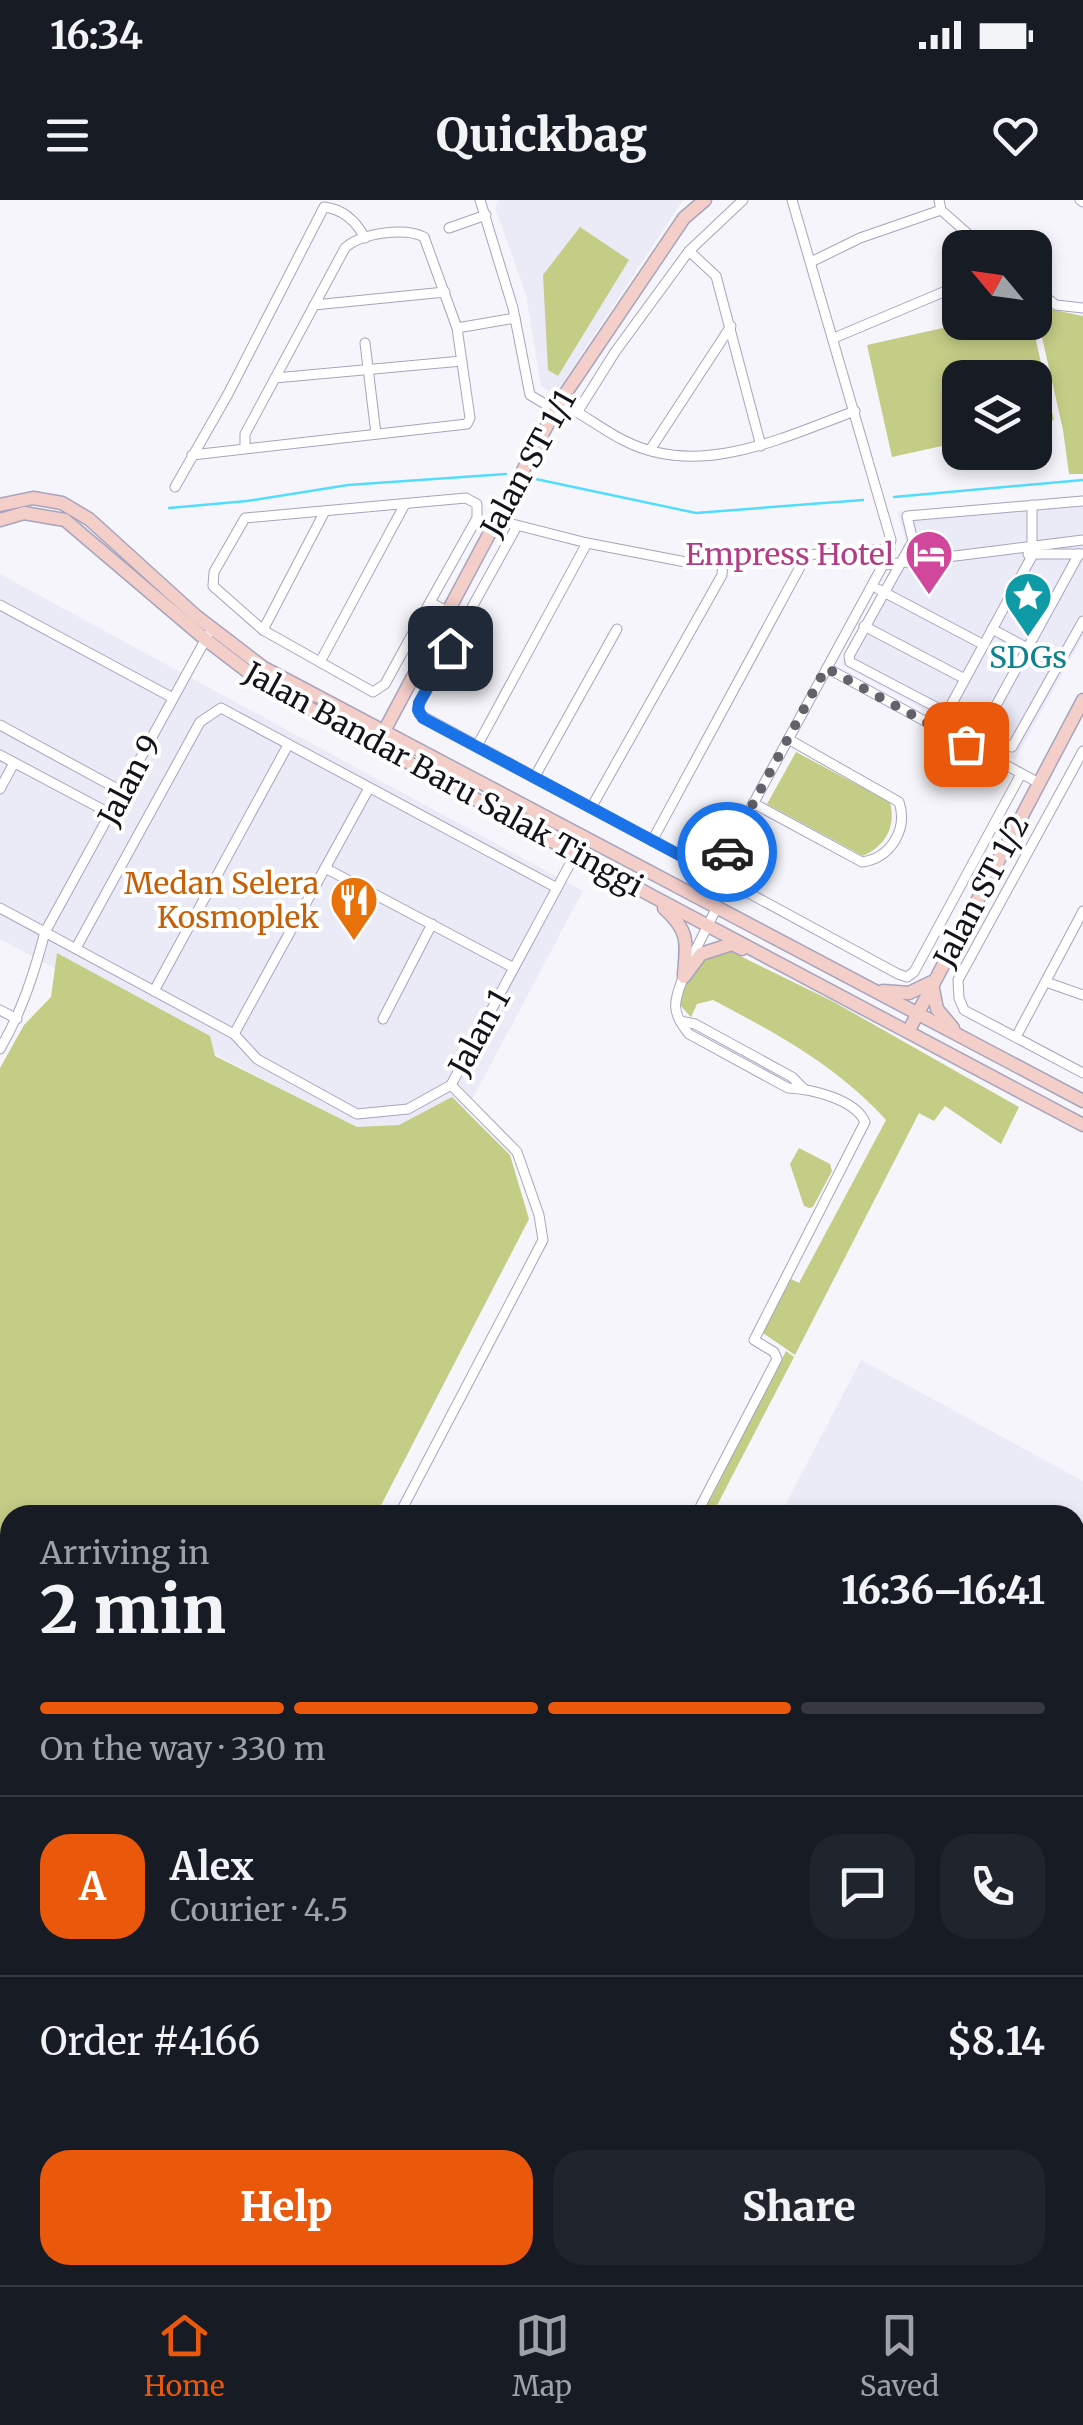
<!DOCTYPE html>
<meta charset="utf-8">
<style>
:root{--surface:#171b24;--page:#20242c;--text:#f1f3f6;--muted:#9ea1a6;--line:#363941;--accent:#ea580c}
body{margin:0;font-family:Merriweather,serif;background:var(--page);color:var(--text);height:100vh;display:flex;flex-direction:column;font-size:38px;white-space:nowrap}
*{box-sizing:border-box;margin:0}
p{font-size:32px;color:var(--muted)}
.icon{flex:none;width:55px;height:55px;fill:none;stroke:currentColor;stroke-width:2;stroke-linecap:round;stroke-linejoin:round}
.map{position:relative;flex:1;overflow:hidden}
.panel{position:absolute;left:0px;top:1305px;width:1085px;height:780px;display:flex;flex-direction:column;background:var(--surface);border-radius:30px 30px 0 0;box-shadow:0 5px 15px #0003}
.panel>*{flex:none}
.needle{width:65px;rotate:299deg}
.tools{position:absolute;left:942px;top:30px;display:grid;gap:20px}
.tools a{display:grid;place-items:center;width:110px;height:110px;border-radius:20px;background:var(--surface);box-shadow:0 5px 15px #0003;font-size:50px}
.pin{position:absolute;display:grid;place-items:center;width:85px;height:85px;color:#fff;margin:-42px;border-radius:20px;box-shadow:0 5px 15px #0006}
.courier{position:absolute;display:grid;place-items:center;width:100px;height:100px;margin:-50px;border:8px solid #1a73e8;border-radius:50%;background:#fff;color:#222;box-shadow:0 2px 12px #0007}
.headline em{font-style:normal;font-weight:800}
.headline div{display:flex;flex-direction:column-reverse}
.headline{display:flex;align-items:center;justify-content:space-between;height:170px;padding:0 40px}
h1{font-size:65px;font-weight:800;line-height:75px}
.bar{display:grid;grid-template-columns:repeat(4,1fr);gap:15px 10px;align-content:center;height:120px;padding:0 40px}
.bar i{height:12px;border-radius:8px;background:var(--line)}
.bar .selected{background:var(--accent)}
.bar p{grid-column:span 4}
.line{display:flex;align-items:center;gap:25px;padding:0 40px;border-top:2px solid var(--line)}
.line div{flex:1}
.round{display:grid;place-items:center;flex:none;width:105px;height:105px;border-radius:30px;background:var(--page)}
.cta{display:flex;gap:20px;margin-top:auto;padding:20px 40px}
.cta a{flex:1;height:115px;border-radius:30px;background:var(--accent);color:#fff;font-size:40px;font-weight:800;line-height:115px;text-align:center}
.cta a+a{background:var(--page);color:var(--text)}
.status{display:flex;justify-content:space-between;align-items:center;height:70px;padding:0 50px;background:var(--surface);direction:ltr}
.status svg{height:28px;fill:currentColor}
header{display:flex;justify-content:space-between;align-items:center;height:130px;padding:0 40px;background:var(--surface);font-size:45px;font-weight:800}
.tab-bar{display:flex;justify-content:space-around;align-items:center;height:140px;border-top:2px solid var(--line);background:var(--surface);font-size:28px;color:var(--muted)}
.tab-bar a{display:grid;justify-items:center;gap:5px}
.tab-bar .selected{color:var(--accent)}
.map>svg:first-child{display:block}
.built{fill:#ebeaf7}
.green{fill:#c4cd86}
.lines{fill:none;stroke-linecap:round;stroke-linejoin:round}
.stream{stroke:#52ddfd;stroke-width:2.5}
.street-casing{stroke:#a7a4bd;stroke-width:11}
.secondary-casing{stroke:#a7a4bd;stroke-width:15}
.street{stroke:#fff;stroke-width:9}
.secondary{stroke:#f4cec9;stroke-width:12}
.done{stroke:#636169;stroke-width:10;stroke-dasharray:0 18}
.route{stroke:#1a73e8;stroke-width:12}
.labels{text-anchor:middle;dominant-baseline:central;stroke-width:8;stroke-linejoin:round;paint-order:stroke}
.street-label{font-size:30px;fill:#14121b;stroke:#fff}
.hotel-label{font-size:30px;fill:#b23c85;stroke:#fff;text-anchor:end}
.culture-label{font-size:30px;fill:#0d838f;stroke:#fff}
.food-label{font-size:30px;fill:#c56008;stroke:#fff;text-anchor:end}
</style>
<div class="status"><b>16:34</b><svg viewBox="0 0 49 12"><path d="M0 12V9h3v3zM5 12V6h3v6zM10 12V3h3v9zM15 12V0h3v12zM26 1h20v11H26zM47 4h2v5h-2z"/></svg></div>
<header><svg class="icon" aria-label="menu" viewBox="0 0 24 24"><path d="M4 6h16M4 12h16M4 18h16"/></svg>Quickbag<svg class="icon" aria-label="heart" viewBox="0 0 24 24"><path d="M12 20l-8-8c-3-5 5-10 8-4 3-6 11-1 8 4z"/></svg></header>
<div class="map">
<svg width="1083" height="2085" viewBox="0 0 1083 2085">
<rect width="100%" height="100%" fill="#f6f5fb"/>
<g class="built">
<polygon points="499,0 683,0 555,194 541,186 526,95 495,8"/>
<polygon points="1083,295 1083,436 1015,560 841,464 906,341 897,312"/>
<polygon points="0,374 583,691 434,971 0,739"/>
<polygon points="861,1160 1083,1281 1083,2028 1075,2044 1075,1315 780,1315"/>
<polygon points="862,2075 1058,2075 1053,2085 881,2085"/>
</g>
<g class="green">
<polygon points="580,27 629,60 558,176 548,170 543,75"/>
<polygon points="1035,106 1083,116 1083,274 1069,274 1063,230"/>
<polygon points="965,123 1032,123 1054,220 1035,224 1035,178 960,178 960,242 892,257 867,145"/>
<path d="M796 552 890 602C896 627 886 645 863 656L767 604Z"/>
<path d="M726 749 834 802 1019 907 1001 944 945 906 934 921 919 913 795 1155 763 1133 791 1079 799 1083 886 920C837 866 776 833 713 800L697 804 691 817C689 815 682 808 680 804 677 794 694 765 702 759 708 754 719 752 726 749Z"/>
<polygon points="57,753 210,836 215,856 357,927 399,925 452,897 510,955 529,1019 376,1315 10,1315 10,1425 0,1420 0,868 24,825 51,797"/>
<polygon points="799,948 830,964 832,971 813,1007 809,1008 804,1006 790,964"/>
<polygon points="786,1151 794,1157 712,1315 702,1315"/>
</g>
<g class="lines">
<g class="stream">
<polyline points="531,278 696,313 863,300"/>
<polyline points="894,297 1083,280"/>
<polyline points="169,308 247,301 348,285 506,274"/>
</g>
<g class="street-casing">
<g id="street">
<polyline points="480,0 513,108 530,195 555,210"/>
<polyline points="939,0 941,10 984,48"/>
<polyline points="1080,0 1083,2"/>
<polyline points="449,28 486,15"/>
<polyline points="689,51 716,76 761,246"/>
<polyline points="811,62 860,38 941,10"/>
<polyline points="1035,89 1056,105 1083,108"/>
<polyline points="314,105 445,92"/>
<polyline points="457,128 515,118"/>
<polyline points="834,138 960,85"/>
<polyline points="365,143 376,234"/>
<polyline points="275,178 462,161"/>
<path d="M559 203C583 213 602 230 625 241 700 279 784 237 855 211"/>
<polyline points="578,211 615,152 689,51 743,0"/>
<polyline points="650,250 731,126"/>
<path d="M192 255 467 224 470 218 457 128 424 37C405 27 361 33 345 48L245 234V249"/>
<path d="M175 287 228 194 324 7C342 9 356 21 365 38"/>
<polyline points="1083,301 907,316 913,341 849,456 850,462 1012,547 1083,421"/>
<polyline points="497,320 587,343 691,363 890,349"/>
<polyline points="517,326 419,503 419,514 898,774 907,777 914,772 1021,574"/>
<polyline points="1028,354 1082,354"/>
<polyline points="883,365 1083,340"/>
<polyline points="878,389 984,445"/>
<polyline points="430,402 385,484 373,492 263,430 213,386 214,372 245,318 466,298 477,304 477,318 430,402 448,412"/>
<polyline points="0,405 173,498"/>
<polyline points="864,426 965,479"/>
<polyline points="992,429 1059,465"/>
<polyline points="263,430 325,311"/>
<polyline points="320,462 405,304"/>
<polyline points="827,468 1039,583"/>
<polyline points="0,525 123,592"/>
<polyline points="938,529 1032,356 1032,305"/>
<polyline points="981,533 1079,354"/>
<polyline points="477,546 587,343"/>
<polyline points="1083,551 958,780 959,798 964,810 1083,873"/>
<polyline points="0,555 111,614"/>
<polyline points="534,578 617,429"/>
<polyline points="0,589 14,563"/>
<path d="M753 603 862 662C891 658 908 629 899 602L788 539"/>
<polyline points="591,608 722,375 723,361"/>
<polyline points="652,641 807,354"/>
<polyline points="325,668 514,768"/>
<polyline points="715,674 883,365 891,340 792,0"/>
<polyline points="0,708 234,834 257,859 357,914 408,909 451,885 585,636"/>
<polyline points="76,748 200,522 221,508 557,688"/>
<polyline points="690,761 717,707"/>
<path d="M684 775C674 802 670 811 689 834L788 888C811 889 855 899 865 922L754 1140 774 1152 777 1159 696 1315"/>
<polyline points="1046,782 1083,795"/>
<polyline points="154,791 288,545"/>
<polyline points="0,810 17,819"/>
<polyline points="383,819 432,724"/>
<polyline points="680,821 695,824 792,877 804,889"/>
<polyline points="234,834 369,588"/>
<polyline points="1016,837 1083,711"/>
<path d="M0 849C22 811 34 774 45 732L208 435"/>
<polyline points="399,1315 543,1040 539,1015 517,952 451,885"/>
<polyline points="1075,1413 1083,1417"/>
<polyline points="0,1498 10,1503"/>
<polyline points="0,1585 10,1590"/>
<polyline points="0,1638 10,1644"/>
<polyline points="0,1694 10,1675"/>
<polyline points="0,1942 10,1947"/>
<polyline points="0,1954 10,1960"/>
<polyline points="0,2046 10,2027"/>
</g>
</g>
<g class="secondary-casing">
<g id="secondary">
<polyline points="0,305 33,298 62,303 89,319 196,416 264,468 1083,901"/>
<polyline points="0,320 24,313 65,320 205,439 260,481 652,696 1083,925"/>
<polyline points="382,535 559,203 684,18 705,0"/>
<path d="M664 708C689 731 687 741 684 774"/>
<polyline points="684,777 701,754 732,744 742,749"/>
<polyline points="932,784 937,809 953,828"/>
<polyline points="883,791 909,793 932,782"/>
<polyline points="909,830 1083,500"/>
</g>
</g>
<use href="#street" class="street"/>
<use href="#secondary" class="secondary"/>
</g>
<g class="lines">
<polyline class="done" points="727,652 826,468 966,544"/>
<polyline class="route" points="450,448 419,503 418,510 423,518 715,674 727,652"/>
</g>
<defs>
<g id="hotel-pin" transform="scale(2.5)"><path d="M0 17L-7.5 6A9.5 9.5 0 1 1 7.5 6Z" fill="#d1479c" stroke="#fff"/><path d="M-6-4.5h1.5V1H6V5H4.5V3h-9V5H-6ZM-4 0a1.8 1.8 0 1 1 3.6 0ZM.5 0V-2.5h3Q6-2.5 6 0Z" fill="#fff"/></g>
<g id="sight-pin" transform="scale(2.5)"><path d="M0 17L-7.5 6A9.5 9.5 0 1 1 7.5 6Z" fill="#0f9aa8" stroke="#fff"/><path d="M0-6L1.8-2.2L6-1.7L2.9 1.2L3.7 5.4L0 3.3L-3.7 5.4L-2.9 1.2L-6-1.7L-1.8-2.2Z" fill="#fff"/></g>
<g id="restaurant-pin" transform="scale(2.5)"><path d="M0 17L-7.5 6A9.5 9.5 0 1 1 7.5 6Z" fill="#e8710a" stroke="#fff"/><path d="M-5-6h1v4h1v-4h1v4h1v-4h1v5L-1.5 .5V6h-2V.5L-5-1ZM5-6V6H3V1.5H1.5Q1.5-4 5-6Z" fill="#fff"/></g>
</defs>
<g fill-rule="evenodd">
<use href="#hotel-pin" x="929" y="354"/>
<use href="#sight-pin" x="1028" y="396"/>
<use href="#restaurant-pin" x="354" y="700"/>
</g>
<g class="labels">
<g class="street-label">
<text transform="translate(528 263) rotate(-61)">Jalan ST 1/1</text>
<text transform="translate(444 579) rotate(29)">Jalan Bandar Baru Salak Tinggi</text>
<text transform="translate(129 580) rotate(-62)">Jalan 9</text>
<text transform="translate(981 691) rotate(-62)">Jalan ST 1/2</text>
<text transform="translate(479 832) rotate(-61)">Jalan 1</text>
</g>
<g class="hotel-label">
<text x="894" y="354">Empress Hotel</text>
</g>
<g class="culture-label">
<text x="1028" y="457">SDGs</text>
</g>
<g class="food-label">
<text x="319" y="683">Medan Selera<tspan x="319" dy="34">Kosmoplek</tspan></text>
</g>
</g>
</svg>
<div class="tools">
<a><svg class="needle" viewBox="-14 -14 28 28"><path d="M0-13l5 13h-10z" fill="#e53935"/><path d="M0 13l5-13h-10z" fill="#9ea1a6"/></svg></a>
<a><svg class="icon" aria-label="layers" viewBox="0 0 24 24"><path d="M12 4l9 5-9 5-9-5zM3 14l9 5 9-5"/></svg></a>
</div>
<div class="pin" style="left:966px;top:544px;background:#ea580c"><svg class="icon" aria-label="bag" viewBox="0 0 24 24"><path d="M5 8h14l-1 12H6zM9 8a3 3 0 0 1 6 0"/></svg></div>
<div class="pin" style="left:450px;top:448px;background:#1f2937"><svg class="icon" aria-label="home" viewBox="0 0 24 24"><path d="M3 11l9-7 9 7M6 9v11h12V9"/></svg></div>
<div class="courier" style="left:727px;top:652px"><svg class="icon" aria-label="car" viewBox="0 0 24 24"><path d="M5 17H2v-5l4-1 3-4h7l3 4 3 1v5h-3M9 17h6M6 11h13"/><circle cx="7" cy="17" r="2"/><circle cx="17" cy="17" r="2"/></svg></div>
<section class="panel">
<div class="headline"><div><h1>2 min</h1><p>Arriving in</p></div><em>16:36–16:41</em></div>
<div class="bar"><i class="selected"></i><i class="selected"></i><i class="selected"></i><i></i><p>On the way · 330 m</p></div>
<div class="line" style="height:180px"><b class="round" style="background:var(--accent);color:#fff">A</b><div><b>Alex</b><p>Courier · 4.5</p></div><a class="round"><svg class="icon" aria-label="chat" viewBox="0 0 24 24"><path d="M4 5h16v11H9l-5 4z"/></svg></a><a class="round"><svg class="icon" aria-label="phone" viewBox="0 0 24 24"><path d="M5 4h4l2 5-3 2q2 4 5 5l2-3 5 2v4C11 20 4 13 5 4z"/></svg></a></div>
<div class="line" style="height:130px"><div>Order #4166</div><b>$8.14</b></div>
<div class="cta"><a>Help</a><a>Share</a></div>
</section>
</div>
<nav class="tab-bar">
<a class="selected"><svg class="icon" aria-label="home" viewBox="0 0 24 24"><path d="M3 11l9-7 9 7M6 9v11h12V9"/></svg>Home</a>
<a><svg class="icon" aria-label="map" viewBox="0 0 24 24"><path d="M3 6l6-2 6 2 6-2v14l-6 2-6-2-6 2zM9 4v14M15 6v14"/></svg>Map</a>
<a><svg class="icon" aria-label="saved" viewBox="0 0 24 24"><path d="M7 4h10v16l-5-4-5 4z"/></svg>Saved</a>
</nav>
